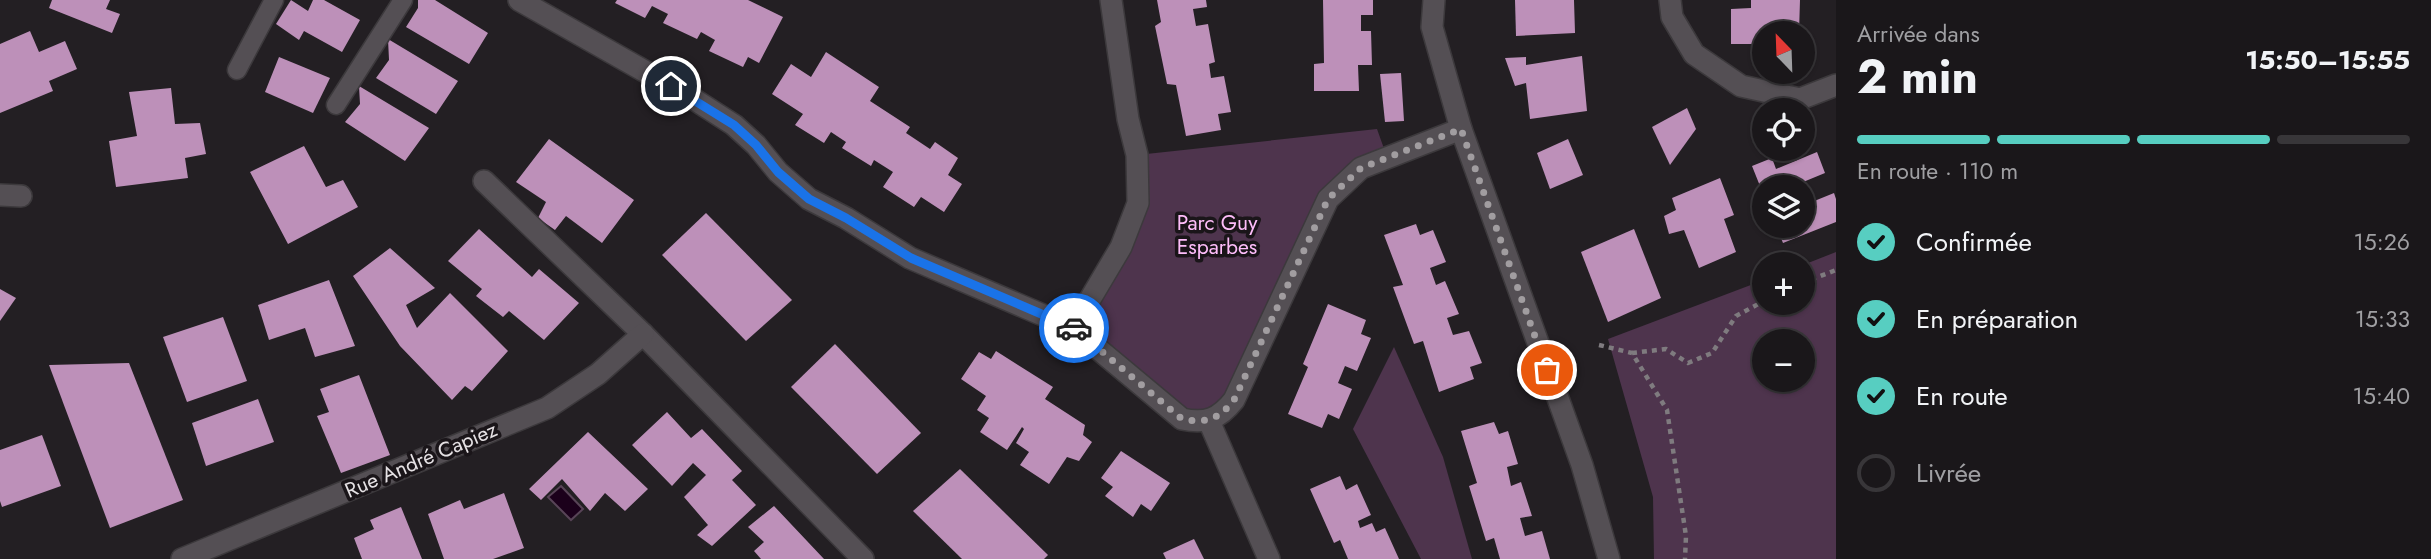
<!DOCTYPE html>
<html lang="fr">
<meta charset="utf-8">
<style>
:root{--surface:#1a171a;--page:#232023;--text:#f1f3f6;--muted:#9f9fa2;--line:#383639;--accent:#57cec1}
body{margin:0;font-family:Jost,sans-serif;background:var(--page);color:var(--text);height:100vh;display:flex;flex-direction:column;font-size:26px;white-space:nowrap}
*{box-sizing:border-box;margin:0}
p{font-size:23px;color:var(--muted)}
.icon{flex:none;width:38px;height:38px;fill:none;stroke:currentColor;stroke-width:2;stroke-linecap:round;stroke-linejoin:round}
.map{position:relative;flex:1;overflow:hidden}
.sheet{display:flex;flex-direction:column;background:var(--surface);width:595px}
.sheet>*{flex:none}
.needle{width:46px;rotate:337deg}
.tools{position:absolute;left:1752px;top:21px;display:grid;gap:14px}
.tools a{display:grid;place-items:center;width:63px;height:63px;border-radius:50%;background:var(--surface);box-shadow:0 2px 5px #0004,0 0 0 2px var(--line);font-size:35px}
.pin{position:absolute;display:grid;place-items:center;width:60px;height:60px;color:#fff;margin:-30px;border:4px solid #fff;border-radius:50%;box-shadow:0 2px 7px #0007}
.courier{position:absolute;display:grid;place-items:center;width:70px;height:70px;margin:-35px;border:5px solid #1a73e8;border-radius:50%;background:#fff;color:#222;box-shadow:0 2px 9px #0007}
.headline em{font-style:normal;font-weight:700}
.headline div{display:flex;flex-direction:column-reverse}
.headline{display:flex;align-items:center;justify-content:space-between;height:119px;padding:0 21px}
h1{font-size:46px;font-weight:700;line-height:52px}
.bar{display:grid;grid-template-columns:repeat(4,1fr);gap:10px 7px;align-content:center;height:84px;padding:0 21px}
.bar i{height:9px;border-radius:5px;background:var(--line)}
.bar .active{background:var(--accent)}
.bar p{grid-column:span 4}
ol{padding:0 21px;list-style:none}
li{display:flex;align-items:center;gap:21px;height:77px}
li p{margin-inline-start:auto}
li .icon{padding:7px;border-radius:50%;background:var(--accent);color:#111;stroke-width:4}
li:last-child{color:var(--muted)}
li i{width:38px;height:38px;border:4px solid var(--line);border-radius:50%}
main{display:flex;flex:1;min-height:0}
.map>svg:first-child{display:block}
.green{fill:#4e344d;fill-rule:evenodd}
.water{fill:#1b001b;stroke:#584457;stroke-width:2}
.building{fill:#bd90b9}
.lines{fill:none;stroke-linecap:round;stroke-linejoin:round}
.lane-casing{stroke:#3c393c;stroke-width:21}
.street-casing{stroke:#3c393c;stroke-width:24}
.path{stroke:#7f7b7f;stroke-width:4.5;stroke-dasharray:5 5;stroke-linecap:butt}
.lane{stroke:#544f54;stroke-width:18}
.street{stroke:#544f54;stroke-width:21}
.done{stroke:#a19da0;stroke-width:7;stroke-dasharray:0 12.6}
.route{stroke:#1a73e8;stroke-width:9}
.labels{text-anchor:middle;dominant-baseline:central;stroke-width:7;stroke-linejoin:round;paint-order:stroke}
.park-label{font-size:21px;fill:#febdfa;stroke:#1a1519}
.street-label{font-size:21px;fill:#e5e1e4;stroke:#1a1519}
</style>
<main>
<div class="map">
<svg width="1836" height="559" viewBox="0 0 1836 559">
<rect width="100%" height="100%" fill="#231f23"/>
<g class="green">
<polygon points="1377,129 1387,157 1343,183 1234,400 1197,422 1073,328 1121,247 1137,155"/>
<path d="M1836 252V559H1654L1653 497 1608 339 1764 280V303H1802L1803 265ZM1764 341H1802V380H1764Z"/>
<polygon points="1394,347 1443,457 1472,559 1421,559 1353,429"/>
</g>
<polygon class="water" points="561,486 583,509 571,520 548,497"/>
<g class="building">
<polygon points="52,0 110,0 106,9 120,14 112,33 49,8"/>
<polygon points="291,0 308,11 313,0 324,0 360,20 342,52 304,31 299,40 276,24"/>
<polygon points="418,0 435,0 488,33 469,64 406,27 418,8"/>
<polygon points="617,0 748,0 783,17 759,63 748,57 743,67 709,51 715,40 701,32 697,39 663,23 668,14 652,6 645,18 615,3"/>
<polygon points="1157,0 1206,0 1207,7 1193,9 1196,26 1208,24 1215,62 1209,64 1211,78 1224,76 1231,112 1218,114 1221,130 1186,136 1176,85 1167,84 1155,26 1161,22"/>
<polygon points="1323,0 1373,0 1373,15 1361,15 1361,31 1371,31 1372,65 1358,65 1359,91 1314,91 1314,64 1324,63"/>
<polygon points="1515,0 1574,0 1575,33 1516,36"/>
<polygon points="1751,0 1800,0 1799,33 1764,33 1764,44 1731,44 1731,9 1751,8"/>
<polygon points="30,31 39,52 65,41 77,69 49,81 53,91 0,113 0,44"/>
<polygon points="388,39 458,81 436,114 376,78 389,60"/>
<polygon points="826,52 879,87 870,101 910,127 906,133 930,149 935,142 958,158 948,175 962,184 944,212 921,197 914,207 883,187 893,172 874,160 871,166 842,148 846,142 831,132 824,143 795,125 803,114 772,94 791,64 811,77"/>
<polygon points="1582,56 1587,111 1530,119 1526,83 1515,86 1505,58 1526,57 1526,65"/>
<polygon points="279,57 330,78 313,113 265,92"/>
<polygon points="1401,73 1404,121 1385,122 1380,74"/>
<polygon points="359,86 429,128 405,161 345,122 360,104"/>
<polygon points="171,88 175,124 200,123 206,154 185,158 188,178 116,187 109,141 137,136 129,92"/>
<polygon points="1687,108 1696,129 1670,165 1652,127"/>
<polygon points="549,139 634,200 602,243 566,216 555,230 538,218 546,202 516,182"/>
<polygon points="1568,139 1583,175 1550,189 1537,153"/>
<polygon points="304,146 326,187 343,180 358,207 288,244 250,172"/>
<polygon points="1817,152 1825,173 1791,187 1764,187 1764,196 1752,166 1772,158 1776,169"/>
<polygon points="1720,178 1734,215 1724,219 1736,252 1699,268 1684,230 1669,234 1664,216 1676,210 1672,198"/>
<polygon points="1834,193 1836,199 1836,222 1783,243 1776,226 1802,226 1802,206"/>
<polygon points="706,213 792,300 746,341 662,255"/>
<polygon points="1416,224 1420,235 1433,230 1446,262 1430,268 1436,285 1445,281 1459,314 1447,318 1453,335 1469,331 1482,363 1470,367 1474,379 1439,392 1423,341 1414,344 1393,287 1403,285 1384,235"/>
<polygon points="479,229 532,277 539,269 579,303 544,340 509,311 503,317 476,296 482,289 448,261"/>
<polygon points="1634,229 1661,298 1608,322 1581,252"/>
<polygon points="390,248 435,288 406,305 417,328 450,293 508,351 472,391 465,386 452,400 400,346 353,276"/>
<polygon points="329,280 355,346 315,357 305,328 269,340 258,305"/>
<polygon points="0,289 16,298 0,321"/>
<polygon points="1328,304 1366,320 1361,334 1371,338 1357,371 1345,366 1338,383 1352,389 1339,419 1328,414 1322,428 1288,414 1308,367 1303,364"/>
<polygon points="223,317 247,381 187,402 163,337"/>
<polygon points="835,344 921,433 877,474 791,387"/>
<polygon points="996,351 1053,387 1045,399 1085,425 1083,435 1092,442 1079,461 1067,457 1049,484 1020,465 1029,452 1016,443 1024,429 1022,427 1007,450 980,432 989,418 977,410 986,396 961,379 979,352 991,359"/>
<polygon points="129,363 183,500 110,528 49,365"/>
<polygon points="359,375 390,455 341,473 317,416 329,412 320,389"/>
<polygon points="258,399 274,442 206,466 192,423"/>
<polygon points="667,412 691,438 702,429 742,471 732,480 756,505 712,546 697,535 708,525 684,497 706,475 693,463 672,486 632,445"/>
<polygon points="1494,422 1499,434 1508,431 1518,464 1507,467 1511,486 1521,482 1532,516 1520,518 1525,536 1542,531 1550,559 1500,559 1494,538 1486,541 1469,486 1477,483 1461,431"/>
<polygon points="588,432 648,489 625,511 605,493 590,511 562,479 541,500 529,489"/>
<polygon points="42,435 61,486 2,507 0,501 0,450"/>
<polygon points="1121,451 1170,483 1151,511 1141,504 1133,517 1105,496 1113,487 1101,478"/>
<polygon points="960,469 1048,555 1044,559 962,559 913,511"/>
<polygon points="1340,476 1346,490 1357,484 1371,515 1358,521 1360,528 1372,523 1376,532 1385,528 1399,559 1348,559 1340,540 1334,543 1310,489"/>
<polygon points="504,493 524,548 493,559 444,559 428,514 460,500 464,509"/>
<polygon points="774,506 824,559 761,559 754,551 764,542 748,527"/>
<polygon points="401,507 422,559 362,559 354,538 374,529 370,520"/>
<polygon points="1194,539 1204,559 1166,559 1163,553"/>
</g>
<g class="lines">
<g class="lane-casing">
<g id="lane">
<polyline points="237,70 274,0"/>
<polyline points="336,105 403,0"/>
</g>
</g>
<g class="street-casing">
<g id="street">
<path d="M519 0 692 98 734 125 756 145 778 172 809 199 846 218 910 258 1073 328 1182 419C1206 424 1219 419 1234 400L1328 199 1361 168 1461 129"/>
<polyline points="1434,0 1432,27 1461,129 1582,465 1609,559"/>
<polyline points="1670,0 1672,17 1694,54 1741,86 1800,99 1836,85"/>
<polyline points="484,181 643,334 863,559"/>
<polyline points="0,195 21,196"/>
<polyline points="1073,328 1121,247 1138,203 1137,155 1128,119 1111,0"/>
<polyline points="1209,421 1269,559"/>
<polyline points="182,559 547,408 598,374 643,334"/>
</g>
</g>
<g class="path">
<polyline points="1802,283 1836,270"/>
<polyline points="1599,345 1632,353 1667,410 1686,536 1685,559"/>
<polyline points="1632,353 1666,349 1688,363 1712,353 1736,316 1764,301"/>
</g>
<use href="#lane" class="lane"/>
<use href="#street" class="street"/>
</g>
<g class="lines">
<path class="done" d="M1074 328 1182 419C1206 424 1219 419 1234 400L1328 199 1361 168 1461 129 1547 370"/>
<polyline class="route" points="671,86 734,125 756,145 778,172 809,199 846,218 911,258 1074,328"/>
</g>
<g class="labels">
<g class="park-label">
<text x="1217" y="223">Parc Guy<tspan x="1217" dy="24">Esparbes</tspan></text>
</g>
<g class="street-label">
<text transform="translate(421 460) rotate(-23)">Rue André Capiez</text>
</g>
</g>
</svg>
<div class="tools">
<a><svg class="needle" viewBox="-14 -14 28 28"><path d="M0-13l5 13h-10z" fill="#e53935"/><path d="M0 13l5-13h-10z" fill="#9f9fa2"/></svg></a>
<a><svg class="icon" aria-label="locate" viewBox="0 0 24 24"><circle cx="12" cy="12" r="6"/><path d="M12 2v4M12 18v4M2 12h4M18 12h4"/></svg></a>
<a><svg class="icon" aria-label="layers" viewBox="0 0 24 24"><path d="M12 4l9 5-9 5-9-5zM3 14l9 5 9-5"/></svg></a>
<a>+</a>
<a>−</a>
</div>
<div class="pin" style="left:1547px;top:370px;background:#ea580c"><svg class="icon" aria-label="bag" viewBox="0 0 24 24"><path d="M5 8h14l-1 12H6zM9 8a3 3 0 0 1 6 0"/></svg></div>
<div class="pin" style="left:671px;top:86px;background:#1f2937"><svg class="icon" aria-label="home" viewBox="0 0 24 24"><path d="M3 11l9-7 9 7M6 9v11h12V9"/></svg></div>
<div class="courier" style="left:1074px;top:328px"><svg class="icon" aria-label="car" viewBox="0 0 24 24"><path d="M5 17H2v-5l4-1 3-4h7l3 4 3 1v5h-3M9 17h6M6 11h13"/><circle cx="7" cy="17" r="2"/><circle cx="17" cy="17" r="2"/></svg></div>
</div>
<section class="sheet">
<div class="headline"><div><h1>2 min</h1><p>Arrivée dans</p></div><em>15:50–15:55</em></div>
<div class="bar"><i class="active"></i><i class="active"></i><i class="active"></i><i></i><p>En route · 110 m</p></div>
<ol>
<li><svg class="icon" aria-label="check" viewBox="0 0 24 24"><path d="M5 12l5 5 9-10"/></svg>Confirmée<p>15:26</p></li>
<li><svg class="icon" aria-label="check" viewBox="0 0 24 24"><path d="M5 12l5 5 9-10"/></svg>En préparation<p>15:33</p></li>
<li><svg class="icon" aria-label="check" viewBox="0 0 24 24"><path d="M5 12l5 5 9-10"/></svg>En route<p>15:40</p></li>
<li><i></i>Livrée</li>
</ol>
</section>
</main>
